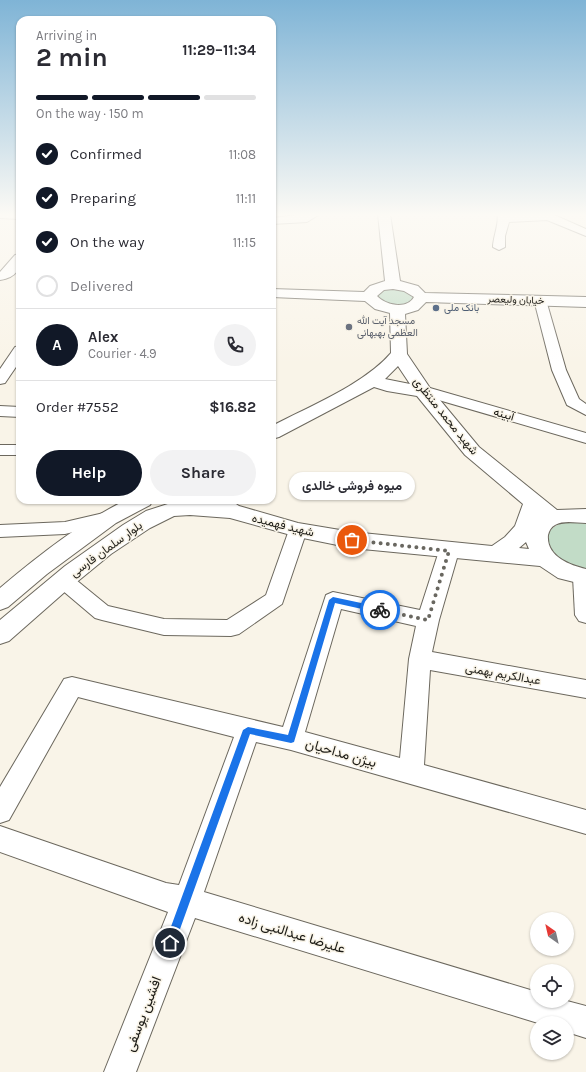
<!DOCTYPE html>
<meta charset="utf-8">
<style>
:root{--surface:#fff;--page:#f2f2f3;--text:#2b2b33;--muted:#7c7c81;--line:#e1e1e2;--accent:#111827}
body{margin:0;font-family:Karla,Vazirmatn,sans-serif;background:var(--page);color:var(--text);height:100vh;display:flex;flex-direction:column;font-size:15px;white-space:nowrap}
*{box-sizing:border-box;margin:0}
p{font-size:13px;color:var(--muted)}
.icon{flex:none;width:22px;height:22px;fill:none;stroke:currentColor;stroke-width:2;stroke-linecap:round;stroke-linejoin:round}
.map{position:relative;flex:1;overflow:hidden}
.side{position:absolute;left:16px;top:16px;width:260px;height:488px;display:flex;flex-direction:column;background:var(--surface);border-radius:12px;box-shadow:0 1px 3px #0004}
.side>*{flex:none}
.needle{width:26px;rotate:326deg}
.buttons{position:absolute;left:530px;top:912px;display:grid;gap:8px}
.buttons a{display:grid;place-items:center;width:44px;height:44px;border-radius:50%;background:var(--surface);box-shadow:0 1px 3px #0004;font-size:20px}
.pin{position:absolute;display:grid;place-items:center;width:34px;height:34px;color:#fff;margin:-17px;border:2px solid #fff;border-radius:50%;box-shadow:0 1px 4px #0007}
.courier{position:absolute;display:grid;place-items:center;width:40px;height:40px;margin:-20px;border:3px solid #1a73e8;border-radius:50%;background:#fff;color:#222;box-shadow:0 1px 5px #0007}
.bubble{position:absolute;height:28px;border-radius:14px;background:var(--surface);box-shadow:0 1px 3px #0004;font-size:13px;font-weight:700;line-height:28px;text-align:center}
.headline em{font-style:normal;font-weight:700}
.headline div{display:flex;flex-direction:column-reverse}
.headline{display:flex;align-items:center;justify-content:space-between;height:68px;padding:0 20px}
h1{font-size:26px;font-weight:700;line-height:30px}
.bar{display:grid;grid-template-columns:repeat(4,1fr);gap:6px 4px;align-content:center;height:48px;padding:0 20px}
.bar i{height:5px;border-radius:3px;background:var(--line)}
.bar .active{background:var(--accent)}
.bar p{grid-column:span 4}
.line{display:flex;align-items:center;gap:10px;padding:0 20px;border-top:1px solid var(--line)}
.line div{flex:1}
.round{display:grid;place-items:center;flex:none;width:42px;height:42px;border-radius:21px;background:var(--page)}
ol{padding:0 20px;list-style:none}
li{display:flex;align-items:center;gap:12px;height:44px}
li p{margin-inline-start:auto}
li .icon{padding:4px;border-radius:50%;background:var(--accent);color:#fff;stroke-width:4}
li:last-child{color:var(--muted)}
li i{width:22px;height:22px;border:2px solid var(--line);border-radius:50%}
.button{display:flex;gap:8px;margin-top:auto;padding:8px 20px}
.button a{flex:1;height:46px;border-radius:24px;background:var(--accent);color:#fff;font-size:16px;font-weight:700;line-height:46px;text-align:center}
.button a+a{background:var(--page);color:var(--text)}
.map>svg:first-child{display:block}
.green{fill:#c2dcc7}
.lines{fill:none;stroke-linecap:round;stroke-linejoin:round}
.street-casing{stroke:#6c685e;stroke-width:2}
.secondary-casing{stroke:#6c685e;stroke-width:2}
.street{fill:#fff;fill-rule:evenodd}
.secondary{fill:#fff;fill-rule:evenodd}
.route{fill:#1a73e8}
.done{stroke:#696760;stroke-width:4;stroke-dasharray:0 7.2}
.service-dot{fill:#5c6f8a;stroke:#f9f4e8;stroke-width:1.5}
.worship-dot{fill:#6b7280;stroke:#f9f4e8;stroke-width:1.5}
.labels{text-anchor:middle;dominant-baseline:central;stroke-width:3;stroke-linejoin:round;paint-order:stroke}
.far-street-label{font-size:10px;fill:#1c1b16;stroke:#f9f4e8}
.far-service-label{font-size:10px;fill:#4e5e75;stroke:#f9f4e8;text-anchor:start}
.far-worship-label{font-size:10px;fill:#5b616d;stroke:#f9f4e8;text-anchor:start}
.street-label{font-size:12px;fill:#1c1b16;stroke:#f9f4e8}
.near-street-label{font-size:14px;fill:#1c1b16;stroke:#f9f4e8}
</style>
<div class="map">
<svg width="586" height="1072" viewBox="0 0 586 1072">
<rect width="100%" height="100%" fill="#f9f4e8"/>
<g class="green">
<polygon points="390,287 416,293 411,305 383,305 375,293"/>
<path d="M573 521 586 523V569C563 567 555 558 546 538 551 525 560 523 573 521Z"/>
</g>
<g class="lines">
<g class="street-casing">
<g id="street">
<polygon points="0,214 20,214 20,219 0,218"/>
<polygon points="307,214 320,214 307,222 272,224 272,218"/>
<path d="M497 214H552L586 229V236L547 220 509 222 505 236V247L499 250 493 247C493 237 500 222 497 214Z"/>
<polygon points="540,296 546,300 566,370 579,399 586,404 586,415 567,405 552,370 534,300"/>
<polygon points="20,346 20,361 5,383 0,384 0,369 15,347"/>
<polygon points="423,386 586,433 586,443 418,394 415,391 418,388"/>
<polygon points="0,406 20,407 20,417 0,416"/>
<rect x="0" y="445" width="20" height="10"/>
<polygon points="108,512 115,514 117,518 115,522 65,534 0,537 0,525 65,522"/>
<polygon points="298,524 305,525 307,530 282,604 239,634 231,636 164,635 102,620 95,618 56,585 53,580 56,575 63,573 70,575 108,606 164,619 227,620 266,595 289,530 291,525"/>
<path d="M449 544 456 546 459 551 439 620 432 652 586 680V698L430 670 424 765 586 810V834L291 750 256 742 204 892 537 992V1001H567L586 1006V1038L567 1032V1023H538L195 918 136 1072H104L168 912 0 852V826L166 883 179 885 234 737 78 697 9 820 0 823V787L64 679 72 677 283 727 326 595 333 592 420 610 439 551 442 546ZM341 609 416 626 409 659 400 758 305 732Z"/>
<polygon points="583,570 586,571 586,623 579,621 575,615 573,577 576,572"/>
</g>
</g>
<g class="secondary-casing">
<g id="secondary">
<path d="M378 214H390L400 281 418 286 425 293 586 297V307L426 302 418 310 405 314 407 354 430 388 479 447 557 510 586 509V523C576 523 564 520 555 525 551 527 549 531 548 535 546 556 569 565 586 569V585L558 578 540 566 352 548 298 537 230 518 190 515 174 516 150 528 111 554 67 590 9 641 0 644V620L65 566 123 525 146 511 174 502 230 500 239 506 298 523 352 532 492 546 505 537 515 526 523 504 465 455 417 396 387 391 374 387 279 437 272 439V426C308 407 365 384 391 353L390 313 375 309 365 301 272 297V289L364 292 370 286 385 281ZM393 289 404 291 414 297C407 310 385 305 377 296L384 290ZM398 366 410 384 385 379ZM526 542 529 549 519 548Z"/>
<path d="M20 254C20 270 17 277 0 280V272L15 255Z"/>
<path d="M126 500H153L150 505 116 523 47 574 8 607 0 610V588C39 555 80 523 126 500Z"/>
</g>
</g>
<use href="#street" class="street"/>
<use href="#secondary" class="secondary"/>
</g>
<linearGradient id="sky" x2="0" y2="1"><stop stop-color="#7fb4d6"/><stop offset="0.59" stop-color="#fcfaf5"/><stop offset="1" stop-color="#fcfaf5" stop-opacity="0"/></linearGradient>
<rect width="586" height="364" fill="url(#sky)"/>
<polygon class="route" points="333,597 380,607 384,610 380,613 335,603 294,742 291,743 250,734 175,943 174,947 170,948 167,947 165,943 243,730 248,727 288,735 329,600"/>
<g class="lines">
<polyline class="done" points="352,540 449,551 428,620 380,610"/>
</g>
<circle class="service-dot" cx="436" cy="308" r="4"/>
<circle class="worship-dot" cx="349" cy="327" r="4"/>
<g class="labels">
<g class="far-street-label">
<text transform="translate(516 300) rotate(2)">خیابان ولیعصر</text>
</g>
<g class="far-service-label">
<text x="444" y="308">بانک ملی</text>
</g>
<g class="far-worship-label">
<text x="357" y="321">مسجد آیت الله<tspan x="357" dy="12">العظمی بهبهانی</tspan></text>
</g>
<g class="street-label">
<text transform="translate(504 414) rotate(16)">آبینه</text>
<text transform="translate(446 416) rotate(51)">شهید محمد منتظری</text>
<text transform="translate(283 525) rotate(14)">شهید فهمیده</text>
<text transform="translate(106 549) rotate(-36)">بلوار سلمان فارسی</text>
<text transform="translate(503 674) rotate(10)">عبدالکریم بهمنی</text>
</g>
<g class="near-street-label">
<text transform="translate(341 753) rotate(16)">بیژن مداحیان</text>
<text transform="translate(292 933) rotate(17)">علیرضا عبدالنبی زاده</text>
<text transform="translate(143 1014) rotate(-69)">افشین یوسفی</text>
</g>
</g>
</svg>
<div class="buttons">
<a><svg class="needle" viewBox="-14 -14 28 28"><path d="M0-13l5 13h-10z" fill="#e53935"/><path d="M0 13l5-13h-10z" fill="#7c7c81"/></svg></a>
<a><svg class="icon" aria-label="locate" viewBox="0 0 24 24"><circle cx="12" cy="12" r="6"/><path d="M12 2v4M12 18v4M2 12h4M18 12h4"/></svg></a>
<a><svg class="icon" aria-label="layers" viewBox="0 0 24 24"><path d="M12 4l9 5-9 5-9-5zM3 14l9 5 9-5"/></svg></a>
</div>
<div class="pin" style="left:352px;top:540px;background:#ea580c"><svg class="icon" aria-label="bag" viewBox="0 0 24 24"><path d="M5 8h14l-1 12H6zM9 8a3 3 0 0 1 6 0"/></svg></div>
<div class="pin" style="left:170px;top:943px;background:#1f2937"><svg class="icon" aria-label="home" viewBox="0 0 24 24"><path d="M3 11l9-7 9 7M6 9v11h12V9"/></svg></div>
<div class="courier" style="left:380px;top:610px"><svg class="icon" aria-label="bike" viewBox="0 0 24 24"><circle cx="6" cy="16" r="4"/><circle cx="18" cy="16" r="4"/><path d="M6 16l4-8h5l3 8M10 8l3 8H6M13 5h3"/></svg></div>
<div class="bubble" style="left:289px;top:472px;width:126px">میوه فروشی خالدی</div>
<section class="side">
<div class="headline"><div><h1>2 min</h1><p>Arriving in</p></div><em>11:29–11:34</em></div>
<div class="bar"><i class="active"></i><i class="active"></i><i class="active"></i><i></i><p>On the way · 150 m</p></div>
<ol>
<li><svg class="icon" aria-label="check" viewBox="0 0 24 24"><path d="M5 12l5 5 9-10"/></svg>Confirmed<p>11:08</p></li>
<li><svg class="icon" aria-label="check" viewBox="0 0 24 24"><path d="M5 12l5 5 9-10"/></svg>Preparing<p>11:11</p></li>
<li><svg class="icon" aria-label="check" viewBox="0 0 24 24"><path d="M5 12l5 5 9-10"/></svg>On the way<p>11:15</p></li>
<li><i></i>Delivered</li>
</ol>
<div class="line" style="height:72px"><b class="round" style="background:var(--accent);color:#fff">A</b><div><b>Alex</b><p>Courier · 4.9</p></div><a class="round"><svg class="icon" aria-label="phone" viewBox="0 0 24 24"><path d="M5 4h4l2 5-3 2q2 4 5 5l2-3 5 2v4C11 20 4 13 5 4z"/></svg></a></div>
<div class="line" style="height:52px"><div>Order #7552</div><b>$16.82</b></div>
<div class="button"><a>Help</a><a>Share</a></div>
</section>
</div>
